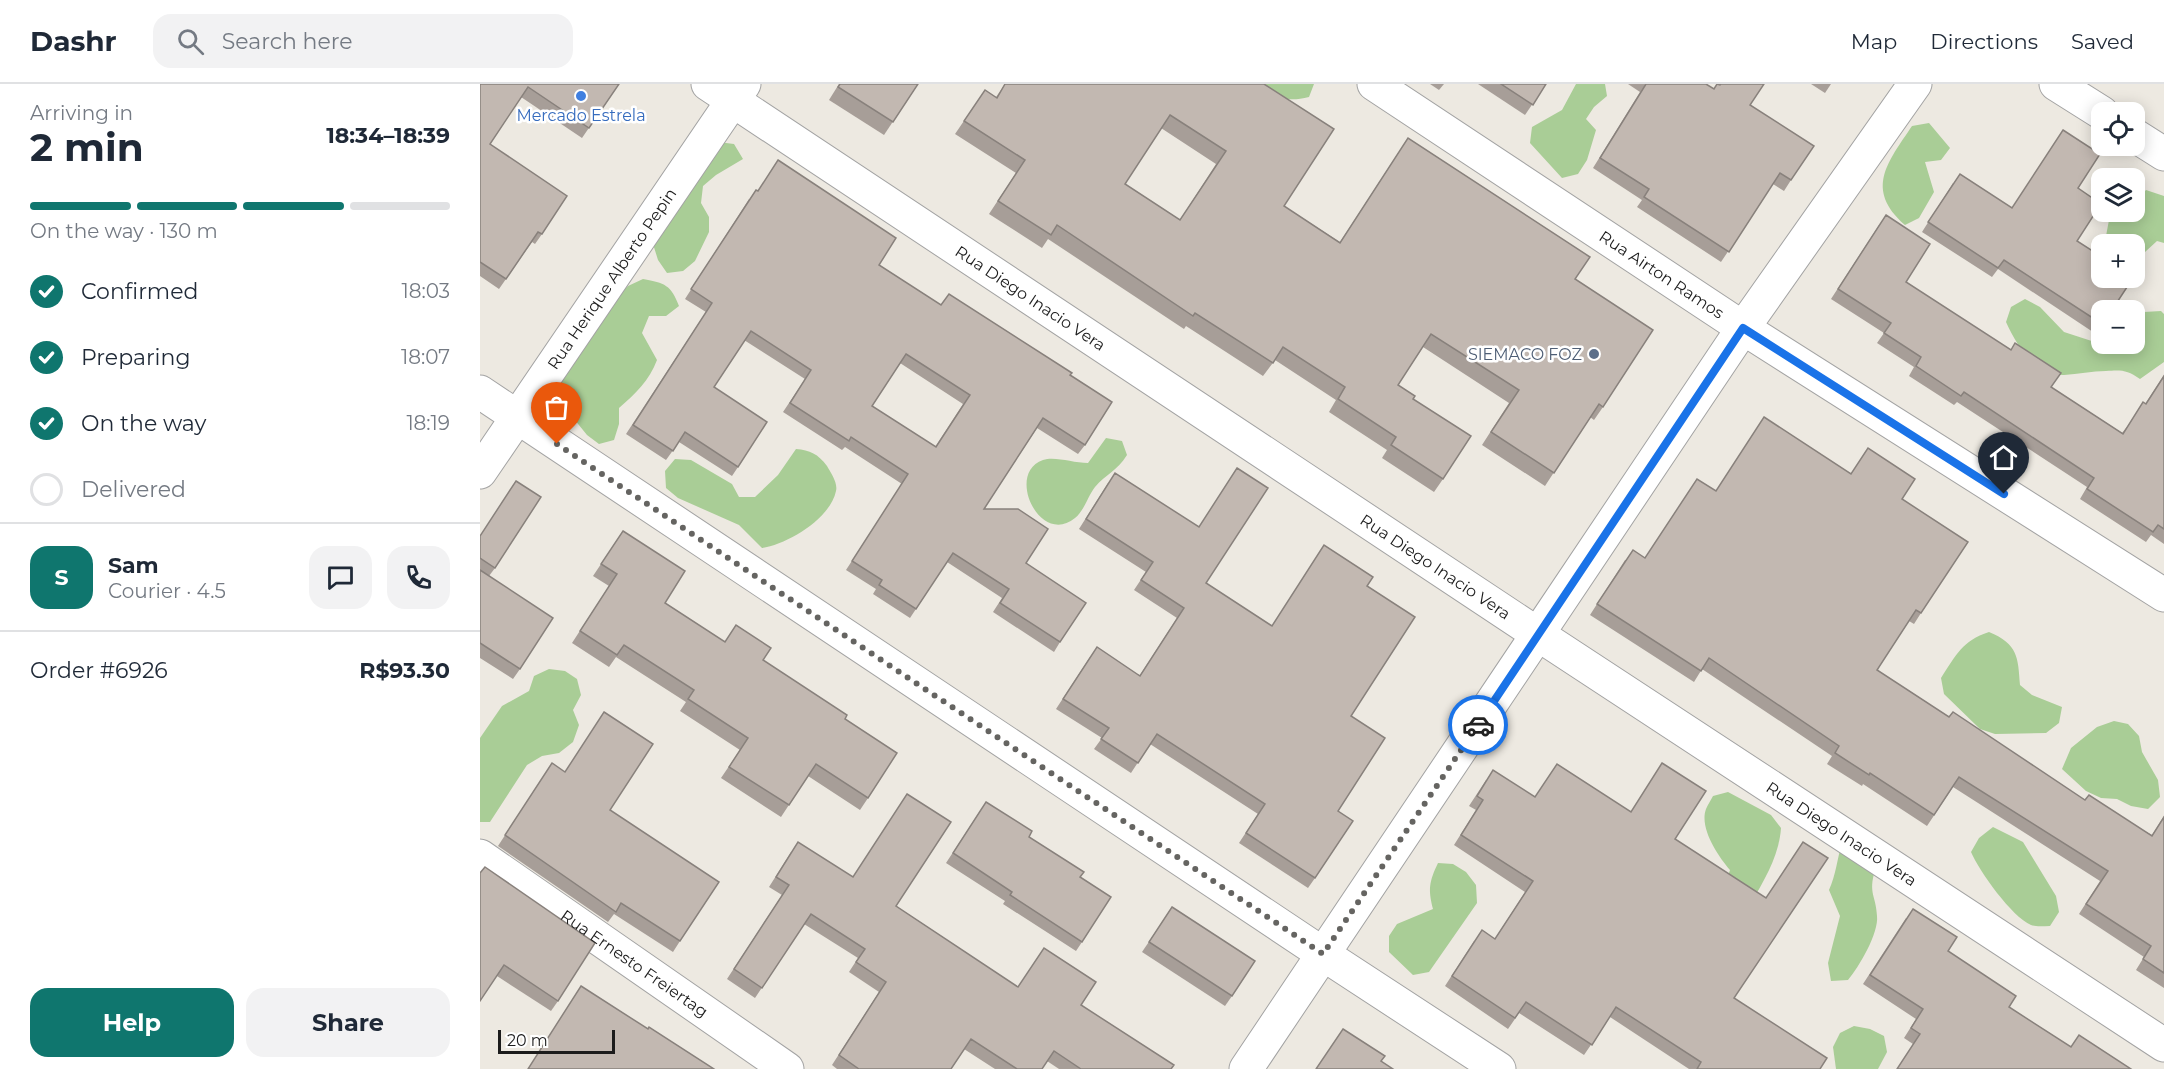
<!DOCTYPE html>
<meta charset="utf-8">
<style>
:root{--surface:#fff;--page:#f2f2f3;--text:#1f2937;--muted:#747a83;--line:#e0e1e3;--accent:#0f766e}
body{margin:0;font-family:Montserrat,sans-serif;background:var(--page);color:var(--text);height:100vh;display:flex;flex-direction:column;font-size:22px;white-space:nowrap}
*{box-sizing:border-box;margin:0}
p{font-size:20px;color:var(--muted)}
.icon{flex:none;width:33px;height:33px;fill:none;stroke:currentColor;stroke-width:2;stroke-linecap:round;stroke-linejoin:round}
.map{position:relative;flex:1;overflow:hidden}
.panel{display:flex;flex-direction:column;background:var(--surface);width:480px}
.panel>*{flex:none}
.tools{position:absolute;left:1611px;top:18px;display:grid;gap:12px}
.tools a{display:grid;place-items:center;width:54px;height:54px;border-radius:12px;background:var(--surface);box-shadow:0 3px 15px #0003;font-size:30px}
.scale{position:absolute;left:18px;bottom:15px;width:117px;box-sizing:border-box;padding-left:6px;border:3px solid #1c1c1c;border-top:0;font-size:16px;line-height:21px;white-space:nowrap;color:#1c1c1c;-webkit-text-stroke:4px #fff;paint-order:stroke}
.pin{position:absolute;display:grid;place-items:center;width:51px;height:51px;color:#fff;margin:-62px -26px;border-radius:50% 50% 50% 0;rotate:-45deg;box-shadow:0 0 6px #0007}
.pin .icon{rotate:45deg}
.courier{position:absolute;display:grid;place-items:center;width:60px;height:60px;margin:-30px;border:4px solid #1a73e8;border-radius:50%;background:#fff;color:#222;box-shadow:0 2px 8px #0007}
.overview em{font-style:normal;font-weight:700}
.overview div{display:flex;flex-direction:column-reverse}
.overview{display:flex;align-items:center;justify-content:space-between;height:102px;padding:0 30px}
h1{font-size:39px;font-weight:700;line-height:45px}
.bar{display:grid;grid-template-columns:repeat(4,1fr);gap:9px 6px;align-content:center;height:72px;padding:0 30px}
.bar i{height:8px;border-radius:4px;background:var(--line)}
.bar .current{background:var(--accent)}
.bar p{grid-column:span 4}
.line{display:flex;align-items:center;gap:15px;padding:0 30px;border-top:2px solid var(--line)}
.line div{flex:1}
.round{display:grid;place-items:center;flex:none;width:63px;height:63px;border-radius:18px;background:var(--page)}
ol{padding:0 30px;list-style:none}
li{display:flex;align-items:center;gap:18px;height:66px}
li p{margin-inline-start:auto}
li .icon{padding:6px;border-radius:50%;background:var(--accent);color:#fff;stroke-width:4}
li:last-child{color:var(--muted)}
li i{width:33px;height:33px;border:3px solid var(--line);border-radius:50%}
.cta{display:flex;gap:12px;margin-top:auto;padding:12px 30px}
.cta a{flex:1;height:69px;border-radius:18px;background:var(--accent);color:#fff;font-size:24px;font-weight:700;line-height:69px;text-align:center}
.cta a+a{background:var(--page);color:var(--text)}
header{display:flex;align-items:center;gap:36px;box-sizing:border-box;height:84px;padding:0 30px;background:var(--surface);border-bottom:2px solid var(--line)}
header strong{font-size:28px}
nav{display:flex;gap:33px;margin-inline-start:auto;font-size:21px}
.search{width:420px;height:54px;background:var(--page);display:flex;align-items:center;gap:15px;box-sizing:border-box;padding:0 21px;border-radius:18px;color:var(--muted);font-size:22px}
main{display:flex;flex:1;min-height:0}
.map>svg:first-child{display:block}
.forest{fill:#a9cd96}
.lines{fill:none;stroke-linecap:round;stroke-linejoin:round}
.minor-casing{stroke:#a3a3a3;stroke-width:35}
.minor{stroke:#fff;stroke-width:33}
.wall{fill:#a79e98;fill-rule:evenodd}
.building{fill:#c2b8b1;stroke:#88817c;stroke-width:1.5;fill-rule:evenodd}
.done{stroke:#656461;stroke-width:6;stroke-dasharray:0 10.8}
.route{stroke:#1a73e8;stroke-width:8}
.shop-dot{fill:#3f7fe0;stroke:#fff;stroke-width:2}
.service-dot{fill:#5c6f8a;stroke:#fff;stroke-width:2}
.labels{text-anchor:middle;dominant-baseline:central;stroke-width:5;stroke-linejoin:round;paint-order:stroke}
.shop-label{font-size:16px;fill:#366cbe;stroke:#fff}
.street-label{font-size:16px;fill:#1c1c1c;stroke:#fff}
.service-label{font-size:16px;fill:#4e5e75;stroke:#fff;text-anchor:end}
</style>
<header>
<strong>Dashr</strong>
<div class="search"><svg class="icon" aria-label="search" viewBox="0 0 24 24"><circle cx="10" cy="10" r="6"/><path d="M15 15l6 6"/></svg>Search here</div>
<nav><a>Map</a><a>Directions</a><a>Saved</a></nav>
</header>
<main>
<section class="panel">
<div class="overview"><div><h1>2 min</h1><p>Arriving in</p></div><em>18:34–18:39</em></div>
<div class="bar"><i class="current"></i><i class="current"></i><i class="current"></i><i></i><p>On the way · 130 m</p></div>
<ol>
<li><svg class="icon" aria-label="check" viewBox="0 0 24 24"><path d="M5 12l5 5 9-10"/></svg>Confirmed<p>18:03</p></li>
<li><svg class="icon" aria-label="check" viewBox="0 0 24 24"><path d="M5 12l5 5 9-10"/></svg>Preparing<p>18:07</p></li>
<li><svg class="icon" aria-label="check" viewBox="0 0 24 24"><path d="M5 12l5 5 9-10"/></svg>On the way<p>18:19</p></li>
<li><i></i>Delivered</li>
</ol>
<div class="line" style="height:108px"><b class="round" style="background:var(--accent);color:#fff">S</b><div><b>Sam</b><p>Courier · 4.5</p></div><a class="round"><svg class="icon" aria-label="chat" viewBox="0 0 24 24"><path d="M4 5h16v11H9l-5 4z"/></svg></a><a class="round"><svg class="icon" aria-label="phone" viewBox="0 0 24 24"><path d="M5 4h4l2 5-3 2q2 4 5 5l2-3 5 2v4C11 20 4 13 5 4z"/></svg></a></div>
<div class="line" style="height:78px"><div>Order #6926</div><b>R$93.30</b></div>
<div class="cta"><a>Help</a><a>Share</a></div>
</section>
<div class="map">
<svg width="1684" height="985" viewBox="0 0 1684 985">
<rect width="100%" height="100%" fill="#ede9e1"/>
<g class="forest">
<path d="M777 0H834L829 13C805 19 797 13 777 0Z"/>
<polygon points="1096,0 1125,0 1127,12 1114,23 1106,35 1116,46 1107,76 1098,90 1082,94 1050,59 1052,43 1082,26"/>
<path d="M1449 39 1470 64 1461 76 1445 78 1454 108 1439 134 1425 141C1384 105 1408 78 1432 42Z"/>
<polygon points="238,58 254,60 263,75 236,91 223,102 221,119 229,133 229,148 215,177 203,187 187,189 178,176 173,160"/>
<polygon points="1666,106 1684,112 1684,159 1677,157 1665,168 1657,182 1655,182 1654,160 1630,160 1626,152 1629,136 1644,128 1654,128 1655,117"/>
<path d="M163 195C185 199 191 201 199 222L186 232H169L162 249 177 276C169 297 156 309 139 324V340L134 356 119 360 107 351 86 325 78 312 79 295 121 224 148 202Z"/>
<path d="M1545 215 1560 223 1584 248 1624 261 1654 260 1655 236 1664 228 1681 227 1684 230V278L1660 295C1647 286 1642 286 1626 287 1612 287 1598 290 1584 291 1555 292 1537 262 1526 238L1531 223Z"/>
<path d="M626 354 642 357 647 371C637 387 626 390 615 403 608 412 604 427 595 434 560 463 525 389 563 376 575 372 593 379 608 379Z"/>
<path d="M316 365C330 366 338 370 347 382 351 389 358 399 356 407 350 435 308 460 282 464L259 441 198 414 186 404 185 387 195 375 211 376 252 400 259 413H275L298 391Z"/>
<path d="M1509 548C1538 560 1538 573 1540 601L1552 611 1582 623 1579 639 1566 649 1515 650 1500 645 1464 610 1461 594C1476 571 1482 557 1509 548Z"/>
<polygon points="69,585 85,587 97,595 101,611 93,626 99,641 93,658 79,669 62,672 47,681 10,738 0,738 0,654 22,622 49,607 54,592"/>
<polygon points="1634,637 1648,640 1659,652 1662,668 1678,696 1680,713 1668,725 1651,722 1637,715 1621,714 1606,707 1582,685 1591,664 1617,643"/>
<path d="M1248 708 1291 731 1301 744C1299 772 1285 795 1271 819L1245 801 1250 786C1238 772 1219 744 1226 725 1228 720 1231 716 1233 712Z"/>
<path d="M1513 743 1543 758 1576 812 1579 828 1570 842C1563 842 1557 843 1551 841 1532 833 1499 787 1491 768L1499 754Z"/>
<path d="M1362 759 1395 786C1388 810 1396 811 1397 832 1399 849 1379 883 1368 896L1351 897 1348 879 1360 832 1349 806C1356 791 1357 775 1362 759Z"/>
<path d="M958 779 973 780 986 788 996 801 997 819 949 888 933 891 909 868V852L917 840 953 825C948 805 949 798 958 779Z"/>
<polygon points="1374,942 1390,945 1404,952 1407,968 1398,985 1356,985 1353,963 1360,949"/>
</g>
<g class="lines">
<g class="minor-casing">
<g id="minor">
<path id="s1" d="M228 0 1059 551 1684 961"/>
<path id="s2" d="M894 0 1263 244 1684 511"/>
<polyline points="1576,0 1622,29"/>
<polyline points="1654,51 1684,70"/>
<polyline points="0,308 843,870 1019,985"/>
<path id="s3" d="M0 388 264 0"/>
<path id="s4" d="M0 772 307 985"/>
<polyline points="766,985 1263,244 1435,0"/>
</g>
</g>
<use href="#minor" class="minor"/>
</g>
<g class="wall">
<polygon points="0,0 139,0 102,54 41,13 10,60 62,150 55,160 52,158 19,205 0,192"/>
<polygon points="359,0 438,0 404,51 349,16"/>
<path d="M525 0H784L804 122 860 158 928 54 1095 195 1123 323 1114 336 1110 333 1065 402 1002 361 1029 319 943 263 918 301 933 315 963 395 954 408 902 374 907 366 849 328 856 316 795 276 783 292 706 242 704 245 568 155 562 164 509 130 536 89 475 50 505 6 516 13ZM681 44 736 80 700 136 645 100Z"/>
<polygon points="950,0 964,0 959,6"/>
<polygon points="998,0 1066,0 1045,31"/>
<polygon points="1148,0 1226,0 1234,5 1270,21 1311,96 1304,107 1293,100 1241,178 1157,123 1162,116 1113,84 1160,8"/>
<polygon points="1331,0 1351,0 1345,9"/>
<polygon points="1473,99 1532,124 1598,104 1597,157 1622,226 1622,242 1616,250 1518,185 1512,193 1442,148"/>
<path d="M269 115 399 181 461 221 590 291 605 361 598 370 557 344 504 425 546 479 580 558 574 568 513 528 522 514 467 478 430 534 393 510 396 505 366 486 422 400 365 363 362 366 303 328 325 295 264 256 234 303 258 383 252 392 199 358 186 376 146 350 226 228 205 215ZM420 279 483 320 455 363 392 322Z"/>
<polygon points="1399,141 1426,198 1571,303 1642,349 1665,320 1684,291 1684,460 1671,451 1666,458 1600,415 1607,403 1477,318 1474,321 1429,292 1434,283 1397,259 1404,249 1351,215"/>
<polygon points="1371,390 1422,415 1441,529 1434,540 1429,537 1397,586 1469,633 1605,716 1672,751 1684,732 1684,904 1656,886 1664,873 1599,830 1620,797 1473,703 1447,742 1383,700 1382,702 1347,680 1352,672 1222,585 1214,598 1110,531 1145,476 1165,474 1235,407"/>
<polygon points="628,399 726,499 791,542 887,502 871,632 858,727 835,794 828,804 759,759 778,730 670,660 651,689 614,665 622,654 576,625 610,573 660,591 697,534 654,506 666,488 599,445"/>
<polygon points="143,447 185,519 245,558 256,541 283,576 365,635 388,714 380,726 328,692 301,733 241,694 260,666 200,627 206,618 136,573 129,583 92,559 129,502 113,492"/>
<polygon points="0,451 15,484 9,492 40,585 33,595 0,574"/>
<polygon points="65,690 130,726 200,857 193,868 134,830 128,838 18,762"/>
<polygon points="1006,696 1055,713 1150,728 1195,755 1254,914 1340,985 1209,985 1130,933 1104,971 1039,929 1028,945 965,902 994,857 1015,855 1045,808 974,761 996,726 989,722"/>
<polygon points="500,727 549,753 600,793 602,858 596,867 523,820 525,817 466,779"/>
<polygon points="311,768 416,822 538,903 601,921 691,985 579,985 567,977 562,985 515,985 484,965 471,985 357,985 352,981 399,908 369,888 378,874 324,840 275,914 247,895 302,811 289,803"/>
<polygon points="0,789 78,917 71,927 17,892"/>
<polygon points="685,834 752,912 745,922 662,868"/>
<polygon points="1426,834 1468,867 1529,923 1591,963 1433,960 1424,954 1436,935 1383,900"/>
</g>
<g class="building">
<polygon points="0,0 139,0 109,44 48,3 10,60 87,112 62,150 58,148 26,195 0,178"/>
<polygon points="360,0 438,0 413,38 358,3"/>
<path d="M525 0H784L854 45 804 122 860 159 928 54 1110 173 1095 195 1173 246 1123 323 1119 320 1074 389 1011 348 1039 306 951 250 918 301 935 312 933 315 991 352 963 395 911 361 916 353 858 315 865 303 803 263 793 279 715 229 713 232 577 141 571 151 518 117 545 76 484 37 505 6 517 14ZM690 31 746 67 700 136 645 100Z"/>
<polygon points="1021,0 1066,0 1053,21"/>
<polygon points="1166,0 1226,0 1234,5 1237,0 1240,1 1241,0 1284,0 1270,21 1334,62 1311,96 1300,89 1249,168 1164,113 1169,105 1120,74"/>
<polygon points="1583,46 1620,70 1598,104 1621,120 1597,157 1622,173 1622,194 1653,194 1632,226 1622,226 1622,240 1524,176 1518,184 1448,138 1480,90 1532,124"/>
<path d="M298 76 416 154 399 181 461 221 469 210 592 289 590 291 632 318 605 361 563 334 504 425H538L568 445 546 479 606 519 580 558 520 519 529 505 473 469 436 525 399 501 402 496 372 477 428 390 371 353 369 357 310 319 331 286 271 247 234 303 287 338 258 383 205 348 193 367 153 341 232 219 211 205 276 106 278 107ZM426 270 490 311 456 363 392 322Z"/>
<polygon points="1406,131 1450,160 1426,198 1531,266 1535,259 1581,289 1571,303 1643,350 1663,318 1666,320 1684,292 1684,445 1678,441 1673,448 1607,405 1614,394 1484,308 1481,312 1436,282 1441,273 1404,249 1411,239 1358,205"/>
<polygon points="1284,333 1371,390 1388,364 1435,395 1422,415 1488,458 1441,529 1436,526 1397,586 1469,633 1473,628 1605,716 1609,711 1672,752 1684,733 1684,889 1663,875 1671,862 1606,820 1628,787 1479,693 1454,731 1390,689 1389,691 1355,669 1359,662 1229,574 1221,587 1117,520 1153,466 1165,474 1217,395 1236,407"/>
<polygon points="757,384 788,404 726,499 792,542 844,461 893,493 887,502 935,533 871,632 905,654 858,727 873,737 835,794 766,749 785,720 677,650 658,679 621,655 629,644 583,615 617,563 660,592 704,524 661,496 673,478 606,435 635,389 719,443"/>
<polygon points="36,397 61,413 15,484 0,474 0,452"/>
<polygon points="143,447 205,487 185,519 245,558 256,541 291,564 283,576 367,631 365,635 417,669 388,714 336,680 309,721 249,683 268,654 208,615 214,606 144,561 137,571 100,547 137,490 121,480"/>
<polygon points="0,486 73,534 40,585 0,559"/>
<polygon points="124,628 173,660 130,726 239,798 200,857 141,819 136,828 25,751 72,679 85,688"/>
<polygon points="1182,679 1226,707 1195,755 1286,814 1323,758 1348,774 1254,914 1347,974 1340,985 1217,985 1221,978 1136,923 1112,961 1046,918 1035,934 972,892 1002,846 1015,855 1053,797 981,751 1003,716 997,712 1013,686 1055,713 1077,680 1151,728"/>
<polygon points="427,710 471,738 416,822 538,903 564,864 616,898 601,921 694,981 691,985 601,985 574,967 562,985 537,985 491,955 471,985 379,985 359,971 406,898 376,878 385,865 331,830 282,904 254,885 309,801 296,793 318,758 373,793"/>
<polygon points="506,718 552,747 549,753 604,788 600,793 631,813 602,858 530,811 532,808 473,769"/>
<polygon points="5,783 115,859 78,917 24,881 0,917 0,789"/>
<polygon points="692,823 775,877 752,912 669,858"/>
<polygon points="1433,825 1477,853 1468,867 1536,912 1529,923 1591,963 1599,951 1651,985 1417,985 1440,950 1431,944 1443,925 1390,891"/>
<polygon points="101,902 168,945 169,943 234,985 48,985"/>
<polygon points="863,945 905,972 901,977 913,985 836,985"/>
</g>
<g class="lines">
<polyline class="done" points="77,360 843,870 998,641"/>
<polyline class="route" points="998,641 1263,244 1524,410"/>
</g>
<circle class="shop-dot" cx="101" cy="12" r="6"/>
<circle class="service-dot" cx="1114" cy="270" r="6"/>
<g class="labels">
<g class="shop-label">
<text x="101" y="31">Mercado Estrela</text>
</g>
<g class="street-label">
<text stroke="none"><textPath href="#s2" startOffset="345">Rua Airton Ramos</textPath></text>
<text stroke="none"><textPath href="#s3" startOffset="234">Rua Herique Alberto Pepin</textPath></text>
<text stroke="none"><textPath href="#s1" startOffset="387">Rua Diego Inacio Vera</textPath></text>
<text stroke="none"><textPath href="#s1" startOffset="873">Rua Diego Inacio Vera</textPath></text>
<text stroke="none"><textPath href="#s1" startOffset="1359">Rua Diego Inacio Vera</textPath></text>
<text stroke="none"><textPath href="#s4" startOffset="188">Rua Ernesto Freiertag</textPath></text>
</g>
<g class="service-label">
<text x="1102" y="270">SIEMACO FOZ</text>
</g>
</g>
</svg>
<div class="tools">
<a><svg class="icon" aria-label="locate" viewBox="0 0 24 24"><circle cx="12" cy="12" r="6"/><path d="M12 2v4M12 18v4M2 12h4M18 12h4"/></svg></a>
<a><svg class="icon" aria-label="layers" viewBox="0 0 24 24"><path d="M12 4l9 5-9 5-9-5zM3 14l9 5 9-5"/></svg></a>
<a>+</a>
<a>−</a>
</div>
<div class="scale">20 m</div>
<div class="pin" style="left:77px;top:360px;background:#ea580c"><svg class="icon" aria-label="bag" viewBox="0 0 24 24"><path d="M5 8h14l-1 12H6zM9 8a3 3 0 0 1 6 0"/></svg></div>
<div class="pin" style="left:1524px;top:410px;background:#1f2937"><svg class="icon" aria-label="home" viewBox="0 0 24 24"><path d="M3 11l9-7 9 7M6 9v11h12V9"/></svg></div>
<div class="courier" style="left:998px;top:641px"><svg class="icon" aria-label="car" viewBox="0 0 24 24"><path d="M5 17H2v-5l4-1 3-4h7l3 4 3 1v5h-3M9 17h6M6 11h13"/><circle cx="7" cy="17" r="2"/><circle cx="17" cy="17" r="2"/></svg></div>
</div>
</main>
